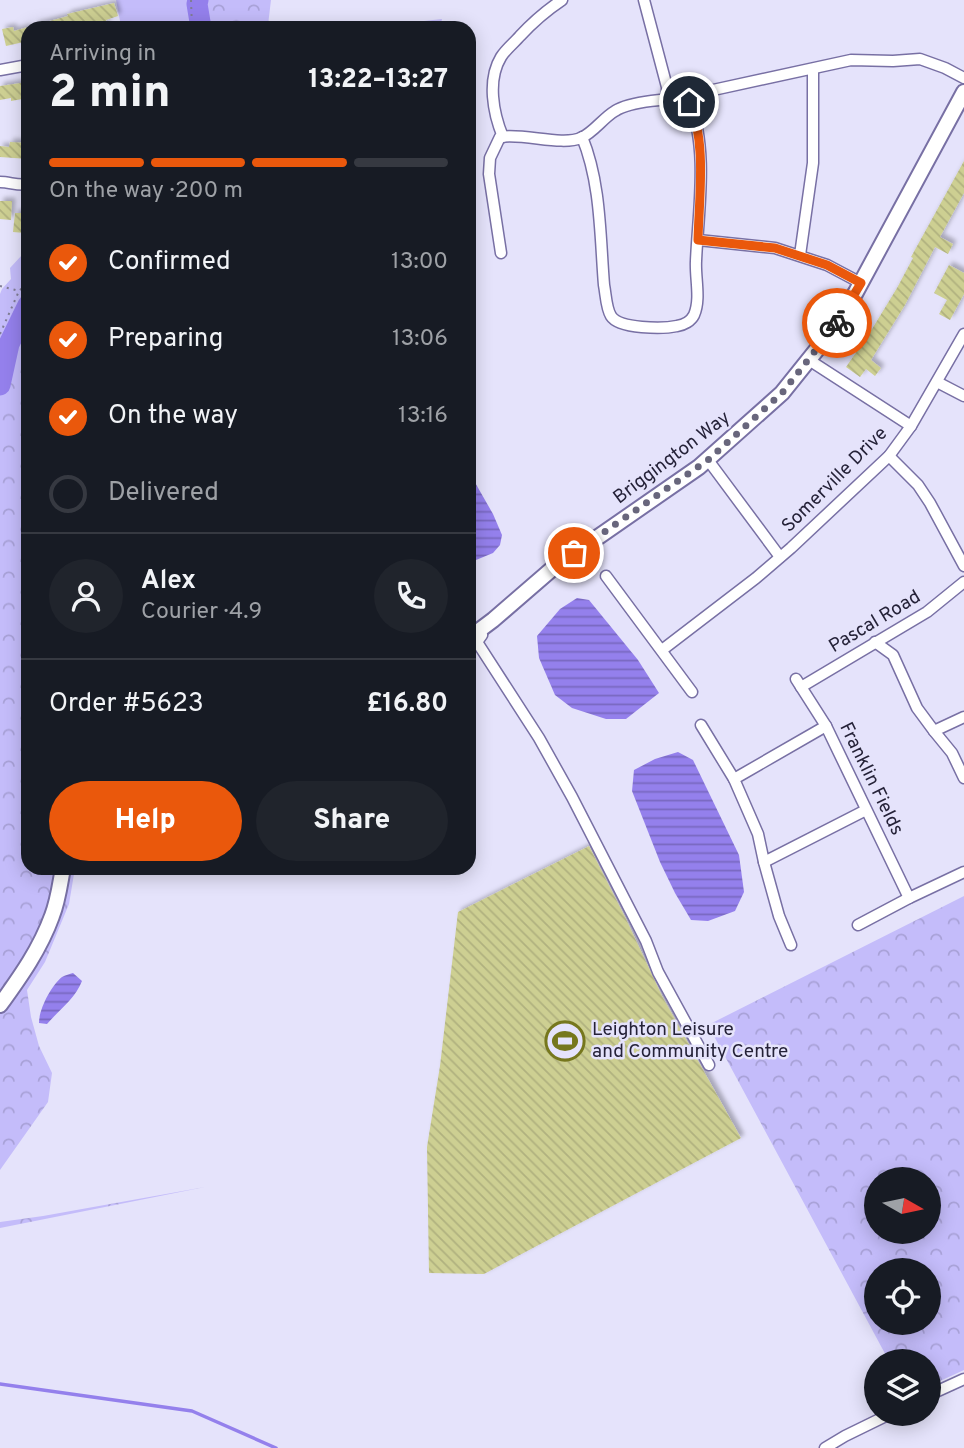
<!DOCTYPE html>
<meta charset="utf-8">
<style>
:root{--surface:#171b24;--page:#20242c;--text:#f1f3f6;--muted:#9ea1a6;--line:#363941;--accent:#ea580c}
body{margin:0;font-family:Overpass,sans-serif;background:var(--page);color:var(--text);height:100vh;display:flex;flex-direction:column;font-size:26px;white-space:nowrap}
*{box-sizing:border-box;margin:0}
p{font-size:23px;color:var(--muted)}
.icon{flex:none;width:38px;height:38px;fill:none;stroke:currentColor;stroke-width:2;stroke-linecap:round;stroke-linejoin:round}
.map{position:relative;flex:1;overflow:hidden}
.side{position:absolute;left:21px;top:21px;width:455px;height:854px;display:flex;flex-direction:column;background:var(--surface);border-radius:21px;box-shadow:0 4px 18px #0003}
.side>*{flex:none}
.needle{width:46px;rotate:99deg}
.tools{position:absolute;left:864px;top:1167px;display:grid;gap:14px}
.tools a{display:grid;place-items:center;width:77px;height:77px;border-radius:50%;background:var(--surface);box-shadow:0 4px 18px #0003;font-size:35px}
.pin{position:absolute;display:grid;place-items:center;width:60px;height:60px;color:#fff;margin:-30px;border:4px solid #fff;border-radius:50%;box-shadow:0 2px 7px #0007}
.courier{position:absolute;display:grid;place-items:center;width:70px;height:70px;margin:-35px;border:5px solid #ea580c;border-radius:50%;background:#fff;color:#222;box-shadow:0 2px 9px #0007}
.headline em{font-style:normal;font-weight:800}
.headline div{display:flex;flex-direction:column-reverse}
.headline{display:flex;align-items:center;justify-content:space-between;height:119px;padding:0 28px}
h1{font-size:46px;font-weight:800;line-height:52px}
.bar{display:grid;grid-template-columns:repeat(4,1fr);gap:10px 7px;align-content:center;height:84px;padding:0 28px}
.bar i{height:9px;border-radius:5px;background:var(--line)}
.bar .on{background:var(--accent)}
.bar p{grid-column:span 4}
.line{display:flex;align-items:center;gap:18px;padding:0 28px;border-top:2px solid var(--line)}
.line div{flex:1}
.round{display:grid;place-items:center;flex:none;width:74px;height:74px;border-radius:37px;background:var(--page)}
ol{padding:0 28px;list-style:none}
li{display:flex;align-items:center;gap:21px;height:77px}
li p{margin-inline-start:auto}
li .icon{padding:7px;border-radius:50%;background:var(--accent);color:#fff;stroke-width:4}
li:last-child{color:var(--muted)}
li i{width:38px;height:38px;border:4px solid var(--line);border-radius:50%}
.cta{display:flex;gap:14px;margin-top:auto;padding:14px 28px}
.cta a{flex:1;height:80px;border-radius:42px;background:var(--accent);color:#fff;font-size:28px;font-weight:800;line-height:80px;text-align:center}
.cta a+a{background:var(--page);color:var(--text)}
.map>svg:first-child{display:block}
.grass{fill:#c4bcfa}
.park{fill:url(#park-crowns);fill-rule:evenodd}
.water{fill:url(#water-rules)}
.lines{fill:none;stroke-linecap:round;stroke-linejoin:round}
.stream{stroke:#9480ec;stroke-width:3.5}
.river{stroke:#9480ec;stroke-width:21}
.building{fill:url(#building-back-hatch);filter:url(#shadow)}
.street-casing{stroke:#7870a4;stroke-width:13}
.secondary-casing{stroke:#7870a4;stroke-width:18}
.path{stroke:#807d94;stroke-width:2;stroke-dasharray:2 5;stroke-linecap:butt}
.street{stroke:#fff;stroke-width:10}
.secondary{stroke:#fff;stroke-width:14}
.done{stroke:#68667c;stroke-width:7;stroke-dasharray:0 12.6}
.route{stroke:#ea580c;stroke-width:9}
.labels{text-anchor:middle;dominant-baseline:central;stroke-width:5;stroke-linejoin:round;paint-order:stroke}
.street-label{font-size:19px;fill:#252238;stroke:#e5e3fb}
.poi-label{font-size:19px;fill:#252238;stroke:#e5e3fb;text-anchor:start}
</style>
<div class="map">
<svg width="964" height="1448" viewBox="0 0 964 1448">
<defs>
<pattern id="park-crowns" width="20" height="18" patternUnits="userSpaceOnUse" patternTransform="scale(1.75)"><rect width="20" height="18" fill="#c4bcfa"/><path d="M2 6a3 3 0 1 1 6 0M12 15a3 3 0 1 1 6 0" fill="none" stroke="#a8a1d7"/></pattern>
<pattern id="water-rules" width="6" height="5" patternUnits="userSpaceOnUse" patternTransform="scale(1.75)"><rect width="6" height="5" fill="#9480ec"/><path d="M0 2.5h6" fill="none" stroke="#7968c0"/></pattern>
<pattern id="building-back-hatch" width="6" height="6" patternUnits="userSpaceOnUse" patternTransform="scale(1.75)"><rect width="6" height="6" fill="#cdcf92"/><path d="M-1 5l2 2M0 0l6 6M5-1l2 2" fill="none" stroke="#b0b17f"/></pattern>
<filter id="shadow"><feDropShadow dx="3.5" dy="-3.5" stdDeviation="2" flood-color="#0004"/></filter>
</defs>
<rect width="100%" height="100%" fill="#e5e3fb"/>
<g class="grass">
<polygon points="116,0 195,0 193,5 197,28 155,28 137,24 121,26"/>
<polygon points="28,253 28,298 5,344 0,344 0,294 2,289 11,279 10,268 22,255"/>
</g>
<g class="park">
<polygon points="198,0 271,0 268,25 288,28 201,28 197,4"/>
<polygon points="442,19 440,28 361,28"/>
<polygon points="28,306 28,868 75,868 69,904 45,962 27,990 31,1017 39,1046 52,1073 48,1102 0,1170 0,344 9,344"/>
<path d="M964 896V1370L929 1386V1362L889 1361 708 1025ZM877 1180H929V1232H877ZM929 1270V1323H877V1270Z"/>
<polygon points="205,1187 0,1228 0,1222 43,1216"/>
</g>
<g class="water">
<polygon points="469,472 493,514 502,535 500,545 493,553 476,560 469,557"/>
<polygon points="577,598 589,600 638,660 659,693 626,719 606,719 572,708 555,695 539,658 537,636 560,609"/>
<polygon points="678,752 693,760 739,855 744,892 735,911 708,921 691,920 675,893 660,862 632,791 634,770 655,759"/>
<path d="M73 973 82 981C75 999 59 1010 47 1024L39 1023C39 1009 51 986 62 977 65 975 70 974 73 973Z"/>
</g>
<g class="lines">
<polyline class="stream" points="0,1384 192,1411 276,1448"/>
<g class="river">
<polyline points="198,0 197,4 201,28"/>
<polyline points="0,385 9,344 28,305"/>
</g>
</g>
<g class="building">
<polygon points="114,3 118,16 106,20 107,24 98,26 97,24 78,28 35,28 35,25 68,16 67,14"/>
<polygon points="13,27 14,31 28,27 28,41 6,46 2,29"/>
<polygon points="28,82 28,98 11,101 11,98 0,100 0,86"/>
<polygon points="10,142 28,143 28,159 0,157 0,146 9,147"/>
<polygon points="964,161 964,193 940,237 953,244 948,254 935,247 905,305 871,360 881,368 875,376 866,369 860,377 846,367 869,334 897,288 913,258 911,257"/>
<polygon points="0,201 12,201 11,220 0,219"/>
<polygon points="15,213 26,213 25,233 13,232"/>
<polygon points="949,265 964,273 964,294 950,320 939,314 947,300 934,293"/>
<polygon points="589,846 626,919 662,996 741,1138 484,1274 429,1273 427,1147 440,1066 458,912"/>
</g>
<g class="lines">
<g class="street-casing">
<g id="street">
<polyline points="644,0 667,87 667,100"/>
<polyline points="0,70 28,65"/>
<path d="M503 137C493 113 487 80 501 57 506 49 514 43 520 36 532 23 547 10 562 0"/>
<path d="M582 137C601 183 600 236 604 285 606 295 606 308 611 316 619 329 663 329 677 326 684 325 691 321 694 315 701 299 695 278 696 261 698 213 709 147 689 102"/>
<path d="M0 182C10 182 18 186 28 184"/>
<polyline points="698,240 775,248 827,265 861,283"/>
<path d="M501 253 489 174 490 158 500 137C524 133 561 146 581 138 594 132 603 118 615 111 629 102 674 96 689 102L704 92 851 60 893 61 920 59 945 68 964 78"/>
<polyline points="800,255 813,163 813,69"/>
<polyline points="809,360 911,426"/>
<polyline points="937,382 964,396"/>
<polyline points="889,456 918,485 930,503 964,566"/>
<polyline points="708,460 780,557"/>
<polyline points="606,576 692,692"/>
<polyline points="479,631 482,635 477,642 539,738 572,797 646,941 658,972 709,1065"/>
<polyline points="875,642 893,655 917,708 934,731"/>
<polyline points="662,650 756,578 791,548 889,456 911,426 964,334"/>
<polyline points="796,679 826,726 909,898"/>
<polyline points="801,687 927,612 964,582"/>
<polyline points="964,717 934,731 952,753 964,778"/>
<polyline points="701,725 734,779"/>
<polyline points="826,726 734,779 758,834 764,862 866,810"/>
<polyline points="764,862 779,916 791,945"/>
<polyline points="858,925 909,898 964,872"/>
<polyline points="929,1395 964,1379"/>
<polyline points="825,1448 845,1436 890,1414"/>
</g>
</g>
<g class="secondary-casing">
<g id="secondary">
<polyline points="469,638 493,620 552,569 699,467 782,393 835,327 856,292 964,92"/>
<path d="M0 1005C21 976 40 949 52 916 58 901 60 884 63 868"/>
</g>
</g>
<g class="path">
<polyline points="191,0 192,28"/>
<polyline points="0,286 19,291 28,283"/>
<polyline points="0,334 19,291"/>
</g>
<use href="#street" class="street"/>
<use href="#secondary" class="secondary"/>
</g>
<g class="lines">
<polyline class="done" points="574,553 708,460 782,393 837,323"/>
<path class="route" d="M689 102C707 141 699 197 698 240L775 248 827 265 861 283 837 323"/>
</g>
<defs>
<g id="stadium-ring" transform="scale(2.0125)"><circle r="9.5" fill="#e5e3fb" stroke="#76771d" stroke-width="1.5"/><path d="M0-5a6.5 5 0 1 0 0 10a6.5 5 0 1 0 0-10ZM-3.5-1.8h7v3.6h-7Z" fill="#76771d"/></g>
</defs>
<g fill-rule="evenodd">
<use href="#stadium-ring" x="565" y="1041"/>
</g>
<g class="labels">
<g class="street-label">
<text transform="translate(672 458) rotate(-37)">Briggington Way</text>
<text transform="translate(835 480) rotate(-45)">Somerville Drive</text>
<text transform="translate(875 622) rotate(-31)">Pascal Road</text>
<text transform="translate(871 779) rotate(64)">Franklin Fields</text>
</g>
<g class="poi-label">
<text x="592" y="1030">Leighton Leisure<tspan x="592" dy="22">and Community Centre</tspan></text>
</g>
</g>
</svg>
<div class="tools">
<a><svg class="needle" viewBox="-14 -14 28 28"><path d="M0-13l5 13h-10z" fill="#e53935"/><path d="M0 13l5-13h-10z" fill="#9ea1a6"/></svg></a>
<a><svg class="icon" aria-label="locate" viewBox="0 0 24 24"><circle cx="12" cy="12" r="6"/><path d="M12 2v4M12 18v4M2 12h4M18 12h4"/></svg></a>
<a><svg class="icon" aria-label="layers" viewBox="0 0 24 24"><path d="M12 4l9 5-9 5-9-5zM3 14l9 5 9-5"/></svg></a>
</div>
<div class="pin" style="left:574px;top:553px;background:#ea580c"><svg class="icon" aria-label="bag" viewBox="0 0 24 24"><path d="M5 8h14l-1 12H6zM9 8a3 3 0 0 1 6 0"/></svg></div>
<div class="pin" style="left:689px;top:102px;background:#1f2937"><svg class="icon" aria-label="home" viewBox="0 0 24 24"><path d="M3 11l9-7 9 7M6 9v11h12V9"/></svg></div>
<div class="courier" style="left:837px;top:323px"><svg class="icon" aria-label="bike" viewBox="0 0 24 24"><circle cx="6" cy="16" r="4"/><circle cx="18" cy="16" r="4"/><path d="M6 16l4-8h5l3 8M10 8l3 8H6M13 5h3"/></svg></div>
<section class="side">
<div class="headline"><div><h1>2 min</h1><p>Arriving in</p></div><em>13:22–13:27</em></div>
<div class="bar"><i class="on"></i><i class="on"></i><i class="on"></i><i></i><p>On the way · 200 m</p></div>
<ol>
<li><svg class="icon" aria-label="check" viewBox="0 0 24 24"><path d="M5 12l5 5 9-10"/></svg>Confirmed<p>13:00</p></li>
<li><svg class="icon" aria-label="check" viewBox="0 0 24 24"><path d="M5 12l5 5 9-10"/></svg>Preparing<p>13:06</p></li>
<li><svg class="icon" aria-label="check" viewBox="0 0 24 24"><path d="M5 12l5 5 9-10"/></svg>On the way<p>13:16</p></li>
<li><i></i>Delivered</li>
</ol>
<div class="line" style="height:126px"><a class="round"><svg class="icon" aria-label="person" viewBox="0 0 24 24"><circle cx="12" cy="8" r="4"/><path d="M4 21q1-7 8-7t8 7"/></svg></a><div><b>Alex</b><p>Courier · 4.9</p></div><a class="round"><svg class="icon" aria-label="phone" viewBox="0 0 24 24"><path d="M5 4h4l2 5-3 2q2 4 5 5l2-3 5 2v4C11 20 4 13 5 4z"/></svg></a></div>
<div class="line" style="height:91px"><div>Order #5623</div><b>£16.80</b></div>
<div class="cta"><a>Help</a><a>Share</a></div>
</section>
</div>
